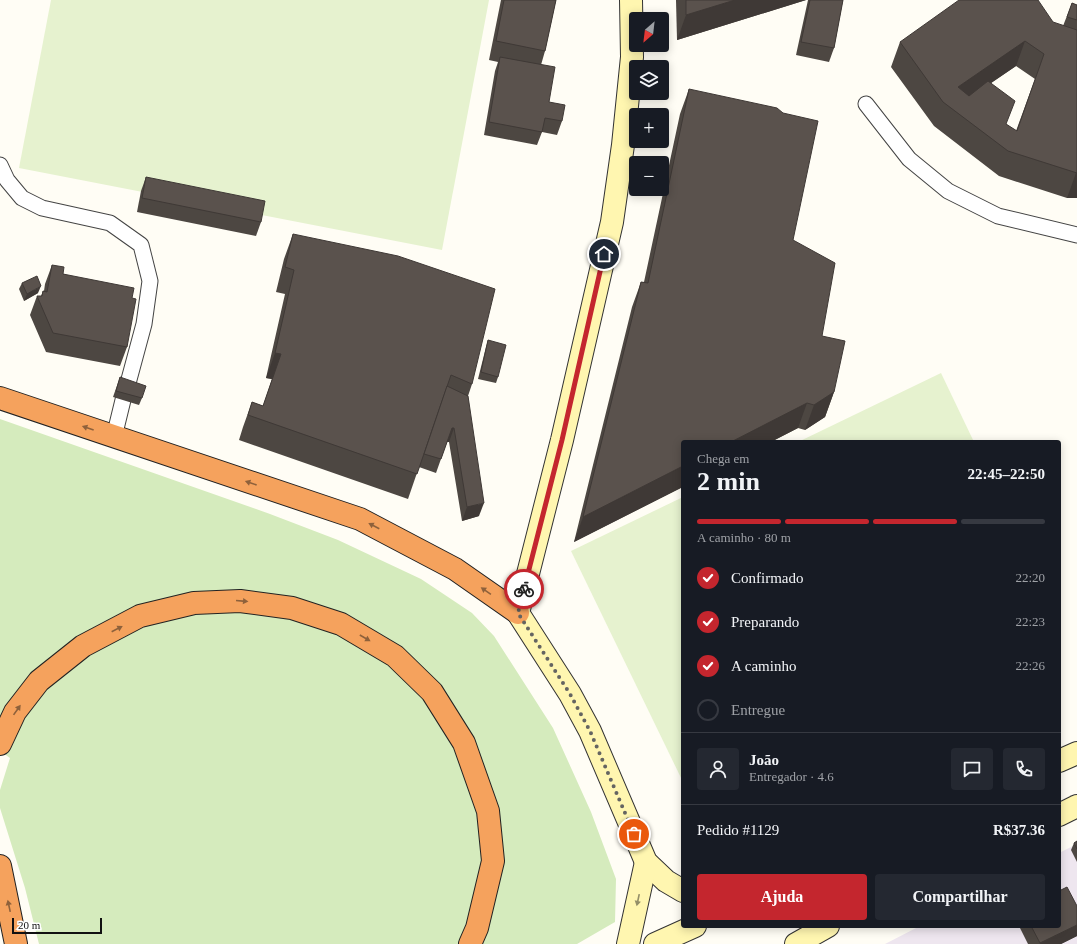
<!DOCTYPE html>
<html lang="pt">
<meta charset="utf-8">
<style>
:root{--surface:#171b24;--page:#242831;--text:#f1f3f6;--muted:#9ea1a6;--line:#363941;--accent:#c4262e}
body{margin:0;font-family:Georgia,serif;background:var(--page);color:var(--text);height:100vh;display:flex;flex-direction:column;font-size:15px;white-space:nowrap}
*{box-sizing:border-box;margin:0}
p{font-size:13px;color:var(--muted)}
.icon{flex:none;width:22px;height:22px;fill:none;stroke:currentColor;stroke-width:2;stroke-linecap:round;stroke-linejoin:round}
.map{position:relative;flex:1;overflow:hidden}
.sheet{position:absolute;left:681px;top:440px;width:380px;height:488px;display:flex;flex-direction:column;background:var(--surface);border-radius:4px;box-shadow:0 2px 10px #0003}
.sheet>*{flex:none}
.needle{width:26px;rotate:208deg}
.tools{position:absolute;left:629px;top:12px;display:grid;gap:8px}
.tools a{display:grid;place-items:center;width:40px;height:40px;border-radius:4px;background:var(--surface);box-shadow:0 2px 10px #0003;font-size:20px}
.scale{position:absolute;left:12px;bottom:10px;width:90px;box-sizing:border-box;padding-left:4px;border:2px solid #111;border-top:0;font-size:11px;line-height:14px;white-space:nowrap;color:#111;-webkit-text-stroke:3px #fff;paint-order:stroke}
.pin{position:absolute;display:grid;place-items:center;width:34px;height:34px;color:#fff;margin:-17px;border:2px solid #fff;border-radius:50%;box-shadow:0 1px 4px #0007}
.courier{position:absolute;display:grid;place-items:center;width:40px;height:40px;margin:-20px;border:3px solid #c4262e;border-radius:50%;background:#fff;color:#222;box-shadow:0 1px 5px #0007}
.overview em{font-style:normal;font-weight:700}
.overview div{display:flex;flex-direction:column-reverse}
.overview{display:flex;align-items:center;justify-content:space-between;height:68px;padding:0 16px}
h1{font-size:26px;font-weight:700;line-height:30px}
.bar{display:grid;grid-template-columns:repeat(4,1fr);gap:6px 4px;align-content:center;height:48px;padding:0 16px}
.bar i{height:5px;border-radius:3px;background:var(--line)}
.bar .on{background:var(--accent)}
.bar p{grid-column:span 4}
.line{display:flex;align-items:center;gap:10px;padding:0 16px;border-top:1px solid var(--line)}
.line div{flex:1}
.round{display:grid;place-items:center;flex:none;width:42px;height:42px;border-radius:4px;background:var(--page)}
ol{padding:0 16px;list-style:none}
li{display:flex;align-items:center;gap:12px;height:44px}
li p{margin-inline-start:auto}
li .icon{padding:4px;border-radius:50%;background:var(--accent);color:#fff;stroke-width:4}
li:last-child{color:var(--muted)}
li i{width:22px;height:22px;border:2px solid var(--line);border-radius:50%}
.action{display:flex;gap:8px;margin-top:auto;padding:8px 16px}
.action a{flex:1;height:46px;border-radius:4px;background:var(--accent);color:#fff;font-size:16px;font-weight:700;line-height:46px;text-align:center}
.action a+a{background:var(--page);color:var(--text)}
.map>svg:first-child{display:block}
.industrial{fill:#eee6ef}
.green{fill:#d5ebbd}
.pitch{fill:#e6f2cf}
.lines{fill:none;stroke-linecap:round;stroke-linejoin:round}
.lane-casing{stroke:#444;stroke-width:17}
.secondary-casing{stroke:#333;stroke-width:24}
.highway-casing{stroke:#222;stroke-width:24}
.lane{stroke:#fff;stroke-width:15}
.secondary{stroke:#fff6b0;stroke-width:22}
.highway{stroke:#f5a25d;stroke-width:22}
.wall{fill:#4d4742;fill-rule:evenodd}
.shaded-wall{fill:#3f3936}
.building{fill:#5a524d;stroke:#3f3936;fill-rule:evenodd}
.oneway{fill:#8e613b}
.oneway2{fill:#948f68}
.done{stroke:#646461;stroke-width:4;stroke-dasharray:0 7.2}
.route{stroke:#c4262e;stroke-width:5}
</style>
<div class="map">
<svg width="1077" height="944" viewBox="0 0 1077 944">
<rect width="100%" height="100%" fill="#fffdf5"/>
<polygon class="industrial" points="1077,844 1077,944 885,944 920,926 1059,926 1059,853"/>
<polygon class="green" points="0,419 270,514 338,540 421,579 472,613 494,636 553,728 591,812 616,879 615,922 577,944 39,944 25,888 0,808 0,790 10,758 0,751"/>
<g class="pitch">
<polygon points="51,0 489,0 442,250 19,168"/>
<polygon points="941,373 974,442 798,442"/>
<polygon points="683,497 683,782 571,551"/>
</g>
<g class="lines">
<g class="lane-casing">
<g id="lane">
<polyline points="866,104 909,159 948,191 998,216 1077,235"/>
<polyline points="0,165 7,180 22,198 42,208 110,223 141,245 150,281 144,324 127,387"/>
<polyline points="114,437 123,400"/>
</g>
</g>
<g class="secondary-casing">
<g id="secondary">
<polyline points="631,0 632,57 623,145 612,222 562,440 518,613 570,694 590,731 646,862 666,881 683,891"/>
<polyline points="1059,761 1077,753"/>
<polyline points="1059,815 1077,806"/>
<polyline points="628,944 646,862"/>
<polyline points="655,944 695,926"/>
<polyline points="796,944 828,926"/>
</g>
</g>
<g class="highway-casing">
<g id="highway">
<polyline points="0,398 360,519 455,569 518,613"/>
<polyline points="0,744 15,712 39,681 83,646 140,616 194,603 240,601 292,608 341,624 395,656 432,692 464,743 488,811 493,861 477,928 470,944"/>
<polyline points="0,866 16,944"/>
</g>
</g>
<use href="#lane" class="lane"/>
<use href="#secondary" class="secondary"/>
<use href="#highway" class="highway"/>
</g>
<g class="wall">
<polygon points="501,0 556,0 545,51 541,65 549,102 562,121 557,135 542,132 537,145 484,135 495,71 498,62 489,60"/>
<polygon points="676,0 806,0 677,40"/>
<polygon points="808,0 843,0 834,48 829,62 796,55"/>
<path d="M1072 3 1077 5V198H1067L999 176 934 126 891 67 900 42 1063 26ZM1016 66 1035 79 1016 131 1006 124 991 83Z"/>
<polygon points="689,89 793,240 822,336 834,392 825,417 805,430 798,428 574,542 632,307 641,282 644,282 680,114"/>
<polygon points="146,177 261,222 256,236 137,212 141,191"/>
<polygon points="293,234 472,384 468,396 479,516 462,521 449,442 447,442 436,473 419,467 408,499 239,440 243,427 252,402 263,406 272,379 266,378 285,294 276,292 284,259"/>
<polygon points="52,265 63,274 132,298 127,347 120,366 46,352 30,315 37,296 41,296 43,291 44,291 45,284"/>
<polygon points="22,283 38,293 24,301 19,289"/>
<polygon points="488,340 498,377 496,383 478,379 486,347"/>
<polygon points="120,377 142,398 139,405 113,397"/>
<polygon points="1077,841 1077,862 1071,850 1074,843"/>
<polygon points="1077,906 1077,936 1061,944 1028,944 1019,926 1059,926"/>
</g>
<g class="shaded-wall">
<polygon points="735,0 806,0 677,40 686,15"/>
<polygon points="1025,41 1016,66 953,109 958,87"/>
<polygon points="1076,173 1077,173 1077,198 1067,198"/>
<polygon points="41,286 38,293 24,301 27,294"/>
<polygon points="275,353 281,354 272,379 266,378"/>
<polygon points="834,392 825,417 805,430 814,405"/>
<polygon points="807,403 798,428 771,442 731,442"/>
<polygon points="452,428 454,428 449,442 447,442"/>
<polygon points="683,466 683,487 574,542 583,517"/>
<polygon points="484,503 479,516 462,521 467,507"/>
<polygon points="1077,925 1077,936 1061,944 1039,944"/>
</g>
<g class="building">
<polygon points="504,0 556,0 545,51 496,41"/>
<polygon points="686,0 735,0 686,15"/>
<polygon points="810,0 843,0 834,48 801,42"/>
<path d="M959 0H1038L1053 22 1077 30V173L1008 151 943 102 900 42ZM1025 41 1044 54 1017 131 1006 124 1015 101 988 81 969 96 958 87Z"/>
<polygon points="1072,3 1077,5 1077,20 1067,17"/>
<polygon points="500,57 555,67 549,102 565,105 562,121 545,118 542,132 489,122"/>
<polygon points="689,89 777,108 783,113 818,121 793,240 835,263 822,336 845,341 834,392 814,405 807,403 731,442 683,442 683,466 583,517 641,282 648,283"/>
<polygon points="146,177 265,201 261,222 142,198"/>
<polygon points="293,234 398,256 495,289 472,384 451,375 417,474 248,415 252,402 263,406 281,354 275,353 294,270 285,267"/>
<polygon points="52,265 64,267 63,274 134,288 132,298 136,299 127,347 53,333 37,296 42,296 43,291 47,292"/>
<polygon points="37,276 41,286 27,294 22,283"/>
<polygon points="488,340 506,345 498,377 481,372"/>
<polygon points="120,377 146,386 142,398 116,391"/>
<polygon points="447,386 468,396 484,503 467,507 454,428 452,428 441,459 424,454"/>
<polygon points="1077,841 1077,849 1074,843"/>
<polygon points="1067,887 1077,906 1077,925 1040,943 1031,926 1059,926 1059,891"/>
</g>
<defs><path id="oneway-solid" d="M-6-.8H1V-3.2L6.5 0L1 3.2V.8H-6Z"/></defs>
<g class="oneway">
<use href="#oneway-solid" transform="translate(88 428) rotate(-161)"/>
<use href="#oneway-solid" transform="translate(251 483) rotate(-161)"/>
<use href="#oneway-solid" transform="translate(374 526) rotate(-152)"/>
<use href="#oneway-solid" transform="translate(486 591) rotate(-145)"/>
<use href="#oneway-solid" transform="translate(242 601) rotate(5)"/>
<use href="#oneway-solid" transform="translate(117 629) rotate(-27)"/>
<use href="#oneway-solid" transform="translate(365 638) rotate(30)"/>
<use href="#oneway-solid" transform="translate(17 710) rotate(-55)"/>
<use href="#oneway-solid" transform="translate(9 906) rotate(-102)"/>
</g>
<use class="oneway2" href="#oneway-solid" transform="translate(638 900) rotate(102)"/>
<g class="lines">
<polyline class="done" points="524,589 518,613 570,694 590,731 634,834"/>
<polyline class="route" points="524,589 562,440 604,254"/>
</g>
</svg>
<div class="tools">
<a><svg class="needle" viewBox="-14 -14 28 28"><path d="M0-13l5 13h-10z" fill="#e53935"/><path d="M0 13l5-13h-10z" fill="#9ea1a6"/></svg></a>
<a><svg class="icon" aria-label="layers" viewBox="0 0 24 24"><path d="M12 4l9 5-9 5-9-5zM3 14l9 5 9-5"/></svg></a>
<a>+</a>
<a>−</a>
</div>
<div class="scale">20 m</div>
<div class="pin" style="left:634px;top:834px;background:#ea580c"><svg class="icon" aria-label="bag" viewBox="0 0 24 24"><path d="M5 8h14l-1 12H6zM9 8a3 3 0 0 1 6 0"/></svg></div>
<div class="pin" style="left:604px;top:254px;background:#1f2937"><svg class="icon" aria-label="home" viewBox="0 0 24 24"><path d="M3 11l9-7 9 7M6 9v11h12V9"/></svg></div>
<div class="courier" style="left:524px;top:589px"><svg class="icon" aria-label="bike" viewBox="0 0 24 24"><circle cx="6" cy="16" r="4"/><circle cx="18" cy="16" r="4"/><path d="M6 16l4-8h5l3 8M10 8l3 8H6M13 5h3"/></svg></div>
<section class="sheet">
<div class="overview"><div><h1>2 min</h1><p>Chega em</p></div><em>22:45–22:50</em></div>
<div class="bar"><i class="on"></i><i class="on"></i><i class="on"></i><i></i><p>A caminho · 80 m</p></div>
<ol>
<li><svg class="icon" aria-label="check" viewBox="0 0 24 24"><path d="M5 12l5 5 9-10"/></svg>Confirmado<p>22:20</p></li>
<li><svg class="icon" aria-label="check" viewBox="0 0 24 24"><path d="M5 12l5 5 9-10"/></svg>Preparando<p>22:23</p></li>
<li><svg class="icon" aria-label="check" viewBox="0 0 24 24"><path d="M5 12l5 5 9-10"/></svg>A caminho<p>22:26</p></li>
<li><i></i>Entregue</li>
</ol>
<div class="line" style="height:72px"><a class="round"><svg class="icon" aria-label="person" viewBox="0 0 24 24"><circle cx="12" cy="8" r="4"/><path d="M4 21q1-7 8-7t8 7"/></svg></a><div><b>João</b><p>Entregador · 4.6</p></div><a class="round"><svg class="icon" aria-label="chat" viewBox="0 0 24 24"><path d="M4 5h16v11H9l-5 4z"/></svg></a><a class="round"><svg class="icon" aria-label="phone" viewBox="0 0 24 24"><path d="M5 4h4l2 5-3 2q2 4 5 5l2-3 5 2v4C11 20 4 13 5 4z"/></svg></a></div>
<div class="line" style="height:52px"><div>Pedido #1129</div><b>R$37.36</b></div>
<div class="action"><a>Ajuda</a><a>Compartilhar</a></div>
</section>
</div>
